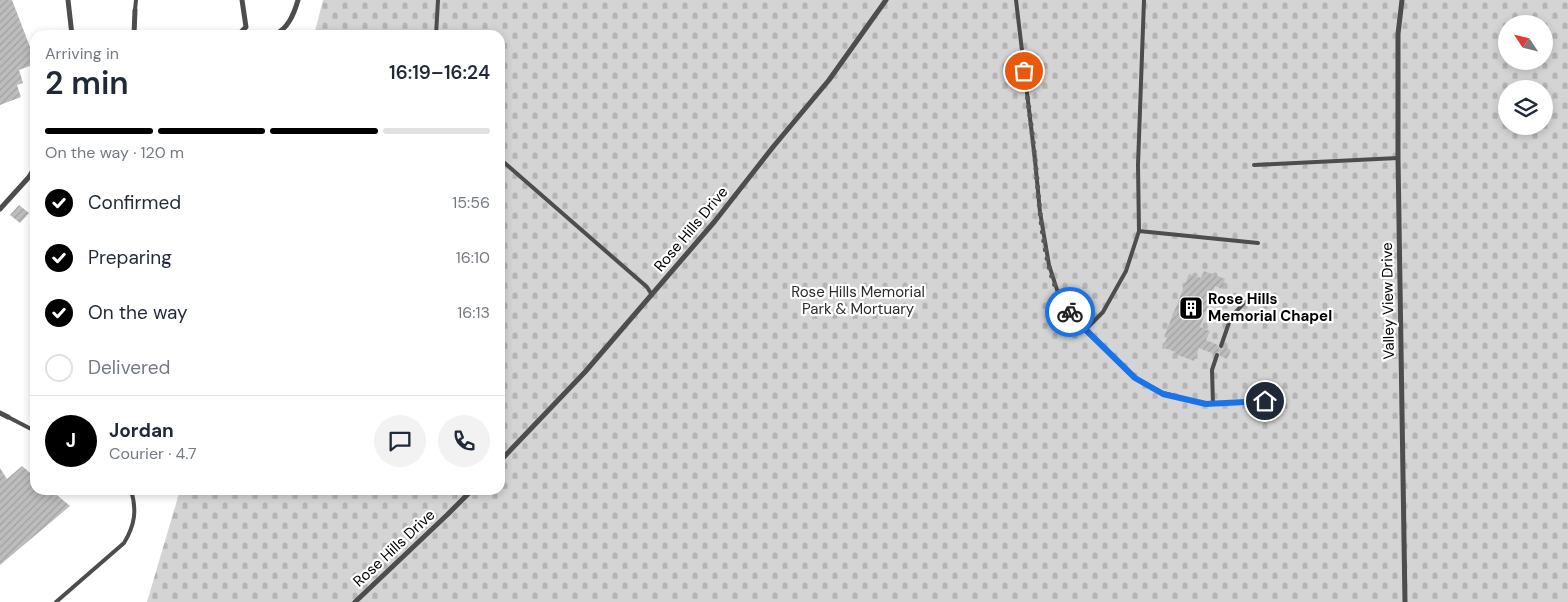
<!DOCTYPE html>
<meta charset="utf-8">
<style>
:root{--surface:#fff;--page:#f2f2f3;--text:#1f2937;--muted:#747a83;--line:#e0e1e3;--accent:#000}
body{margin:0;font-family:"DM Sans",sans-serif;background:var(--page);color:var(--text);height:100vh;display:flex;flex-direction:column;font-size:19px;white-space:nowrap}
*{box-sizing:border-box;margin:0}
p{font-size:16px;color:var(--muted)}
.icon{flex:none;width:28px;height:28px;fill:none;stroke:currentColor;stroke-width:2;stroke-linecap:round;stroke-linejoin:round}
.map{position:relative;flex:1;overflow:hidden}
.details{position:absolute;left:30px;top:30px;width:475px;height:465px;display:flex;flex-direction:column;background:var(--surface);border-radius:15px;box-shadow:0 2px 8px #0003}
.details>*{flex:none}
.needle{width:32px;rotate:305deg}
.tools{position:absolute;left:1498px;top:15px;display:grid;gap:10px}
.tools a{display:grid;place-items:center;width:55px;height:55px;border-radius:50%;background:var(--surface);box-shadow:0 2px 8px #0003;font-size:25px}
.pin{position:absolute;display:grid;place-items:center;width:42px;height:42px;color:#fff;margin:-21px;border:2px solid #fff;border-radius:50%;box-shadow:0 1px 5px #0007}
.courier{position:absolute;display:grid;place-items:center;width:50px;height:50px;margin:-25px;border:4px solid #1a73e8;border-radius:50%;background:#fff;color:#222;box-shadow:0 1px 6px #0007}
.headline em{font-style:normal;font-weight:600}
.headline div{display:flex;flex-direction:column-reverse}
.headline{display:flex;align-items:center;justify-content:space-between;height:85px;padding:0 15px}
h1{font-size:32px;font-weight:600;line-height:38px}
.bar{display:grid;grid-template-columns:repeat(4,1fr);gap:8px 5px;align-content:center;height:60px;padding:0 15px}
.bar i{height:6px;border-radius:4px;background:var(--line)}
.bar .on{background:var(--accent)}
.bar p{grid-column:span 4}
.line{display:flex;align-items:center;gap:12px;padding:0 15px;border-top:1px solid var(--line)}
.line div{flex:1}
.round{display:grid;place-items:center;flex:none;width:52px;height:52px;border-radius:26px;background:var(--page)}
ol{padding:0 15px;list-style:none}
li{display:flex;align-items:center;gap:15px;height:55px}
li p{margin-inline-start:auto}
li .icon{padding:5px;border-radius:50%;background:var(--accent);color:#fff;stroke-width:4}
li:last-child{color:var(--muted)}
li i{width:28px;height:28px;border:2px solid var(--line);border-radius:50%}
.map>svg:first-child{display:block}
.cemetery{fill:url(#cemetery-stones);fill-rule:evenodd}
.building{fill:url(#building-hatch)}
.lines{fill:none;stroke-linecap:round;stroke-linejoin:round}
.lane{stroke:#4d4d4d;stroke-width:4}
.street{stroke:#4d4d4d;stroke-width:5}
.done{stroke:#595959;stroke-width:5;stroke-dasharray:0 9}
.route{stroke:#1a73e8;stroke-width:6}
.labels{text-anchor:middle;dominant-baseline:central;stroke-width:4.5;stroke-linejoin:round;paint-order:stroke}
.street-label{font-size:15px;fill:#000;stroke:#fff}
.park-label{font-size:15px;fill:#2b2b2b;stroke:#fff}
.poi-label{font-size:15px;font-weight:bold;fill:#000;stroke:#fff;text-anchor:start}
</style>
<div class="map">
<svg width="1568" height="602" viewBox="0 0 1568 602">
<defs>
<pattern id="cemetery-stones" width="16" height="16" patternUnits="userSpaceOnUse" patternTransform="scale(1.25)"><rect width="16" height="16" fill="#d4d4d4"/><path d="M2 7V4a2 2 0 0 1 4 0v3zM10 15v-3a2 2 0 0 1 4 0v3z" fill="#b4b4b4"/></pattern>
<pattern id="building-hatch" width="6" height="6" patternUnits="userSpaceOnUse" patternTransform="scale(1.25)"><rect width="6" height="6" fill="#bdbdbd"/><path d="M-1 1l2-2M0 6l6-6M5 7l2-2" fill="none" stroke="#a1a1a1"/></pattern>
</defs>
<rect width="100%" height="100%" fill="#fff"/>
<path class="cemetery" d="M323 0H1568V602H147L180 490H500V35H314ZM1506 24H1544V61H1506ZM1506 89H1544V126H1506Z"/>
<g class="building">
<polygon points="0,0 12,0 35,60 35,64 19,70 23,83 17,85 21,97 0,105"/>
<polygon points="19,205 29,213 20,223 10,215"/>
<polygon points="1204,271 1225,279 1222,289 1215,286 1200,327 1210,331 1206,340 1218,345 1219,349 1224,347 1231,350 1227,359 1220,356 1219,352 1214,354 1199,348 1194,361 1175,354 1175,352 1163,347 1167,338 1164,337 1189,274 1201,278"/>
<polygon points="22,466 35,477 35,490 51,490 70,506 0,565 0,468 7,479"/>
</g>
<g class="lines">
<g class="lane">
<polyline points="1016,0 1035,160 1040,212 1049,265 1061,302 1085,330 1135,378 1163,393 1206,404 1265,401"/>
<polyline points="135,10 136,0"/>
<polyline points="436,35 438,0"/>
<polyline points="500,159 647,287 652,295"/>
<polyline points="1254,165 1398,158"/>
<polyline points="1139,231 1258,243"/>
<polyline points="1085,330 1103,312 1126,271 1139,231 1138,165 1144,0"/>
<polyline points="1221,346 1231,317 1245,302 1260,300"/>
<polyline points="1213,404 1212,370 1217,355"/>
<polyline points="8,417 35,431"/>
<path d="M56 602 124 543C135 525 137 510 131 490"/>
</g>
<g class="street">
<polyline points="68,0 72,35"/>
<polyline points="1402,0 1398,34 1398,158 1405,602"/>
<polyline points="134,35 135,10"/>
<polyline points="238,35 246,27 242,0"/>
<path d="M274 35C288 29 294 14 298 0"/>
<polyline points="0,209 29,177 35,167"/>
<polyline points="0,413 8,417"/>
<polyline points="500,461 585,372 715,221 773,147 829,80 886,0"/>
<polyline points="355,602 447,515 472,490"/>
</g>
</g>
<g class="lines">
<path class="done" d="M1024 71C1028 101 1032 130 1035 159 1040 202 1041 279 1070 312"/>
<polyline class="route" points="1070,312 1086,330 1135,378 1163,394 1206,404 1265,401"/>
</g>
<defs>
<g id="building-square" transform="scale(1.25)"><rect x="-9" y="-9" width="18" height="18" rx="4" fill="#000" stroke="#fff"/><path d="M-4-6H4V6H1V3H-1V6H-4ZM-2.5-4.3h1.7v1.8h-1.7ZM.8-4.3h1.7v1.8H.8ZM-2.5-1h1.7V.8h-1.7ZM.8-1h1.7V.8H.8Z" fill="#fff"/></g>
</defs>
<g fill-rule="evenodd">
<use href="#building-square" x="1191" y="308"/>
</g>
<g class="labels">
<g class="street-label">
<text transform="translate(691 229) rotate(-50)">Rose Hills Drive</text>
<text transform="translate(1388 301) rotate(-91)">Valley View Drive</text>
<text transform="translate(394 548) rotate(-43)">Rose Hills Drive</text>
</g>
<g class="park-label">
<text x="858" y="292">Rose Hills Memorial<tspan x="858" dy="17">Park &amp; Mortuary</tspan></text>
</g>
<g class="poi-label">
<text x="1208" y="299">Rose Hills<tspan x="1208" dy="17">Memorial Chapel</tspan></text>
</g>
</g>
</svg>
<div class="tools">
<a><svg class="needle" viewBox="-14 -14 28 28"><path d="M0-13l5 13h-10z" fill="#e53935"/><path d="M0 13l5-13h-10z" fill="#747a83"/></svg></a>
<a><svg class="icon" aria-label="layers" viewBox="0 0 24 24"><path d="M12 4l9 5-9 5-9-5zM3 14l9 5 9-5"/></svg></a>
</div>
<div class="pin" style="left:1024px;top:71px;background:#ea580c"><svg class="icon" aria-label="bag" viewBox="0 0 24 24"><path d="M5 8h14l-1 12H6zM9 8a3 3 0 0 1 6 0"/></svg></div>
<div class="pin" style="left:1265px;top:401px;background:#1f2937"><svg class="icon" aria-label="home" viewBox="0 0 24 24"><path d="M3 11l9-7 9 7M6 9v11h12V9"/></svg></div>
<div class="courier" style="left:1070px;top:312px"><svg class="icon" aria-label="bike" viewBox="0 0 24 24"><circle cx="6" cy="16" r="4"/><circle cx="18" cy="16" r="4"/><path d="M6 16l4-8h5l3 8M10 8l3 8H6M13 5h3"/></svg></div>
<section class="details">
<div class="headline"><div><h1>2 min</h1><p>Arriving in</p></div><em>16:19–16:24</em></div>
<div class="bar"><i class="on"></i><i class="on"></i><i class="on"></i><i></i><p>On the way · 120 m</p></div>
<ol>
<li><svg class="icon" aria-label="check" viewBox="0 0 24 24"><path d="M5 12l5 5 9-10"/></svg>Confirmed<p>15:56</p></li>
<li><svg class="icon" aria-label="check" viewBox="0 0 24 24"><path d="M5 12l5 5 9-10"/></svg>Preparing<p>16:10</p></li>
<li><svg class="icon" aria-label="check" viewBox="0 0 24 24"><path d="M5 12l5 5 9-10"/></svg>On the way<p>16:13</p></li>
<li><i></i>Delivered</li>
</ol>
<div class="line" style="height:90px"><b class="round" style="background:var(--accent);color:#fff">J</b><div><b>Jordan</b><p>Courier · 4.7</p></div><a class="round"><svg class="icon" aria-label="chat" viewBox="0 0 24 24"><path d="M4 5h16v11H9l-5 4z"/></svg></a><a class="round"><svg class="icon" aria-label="phone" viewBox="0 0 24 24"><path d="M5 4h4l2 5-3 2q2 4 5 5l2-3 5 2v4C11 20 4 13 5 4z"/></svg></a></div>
</section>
</div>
